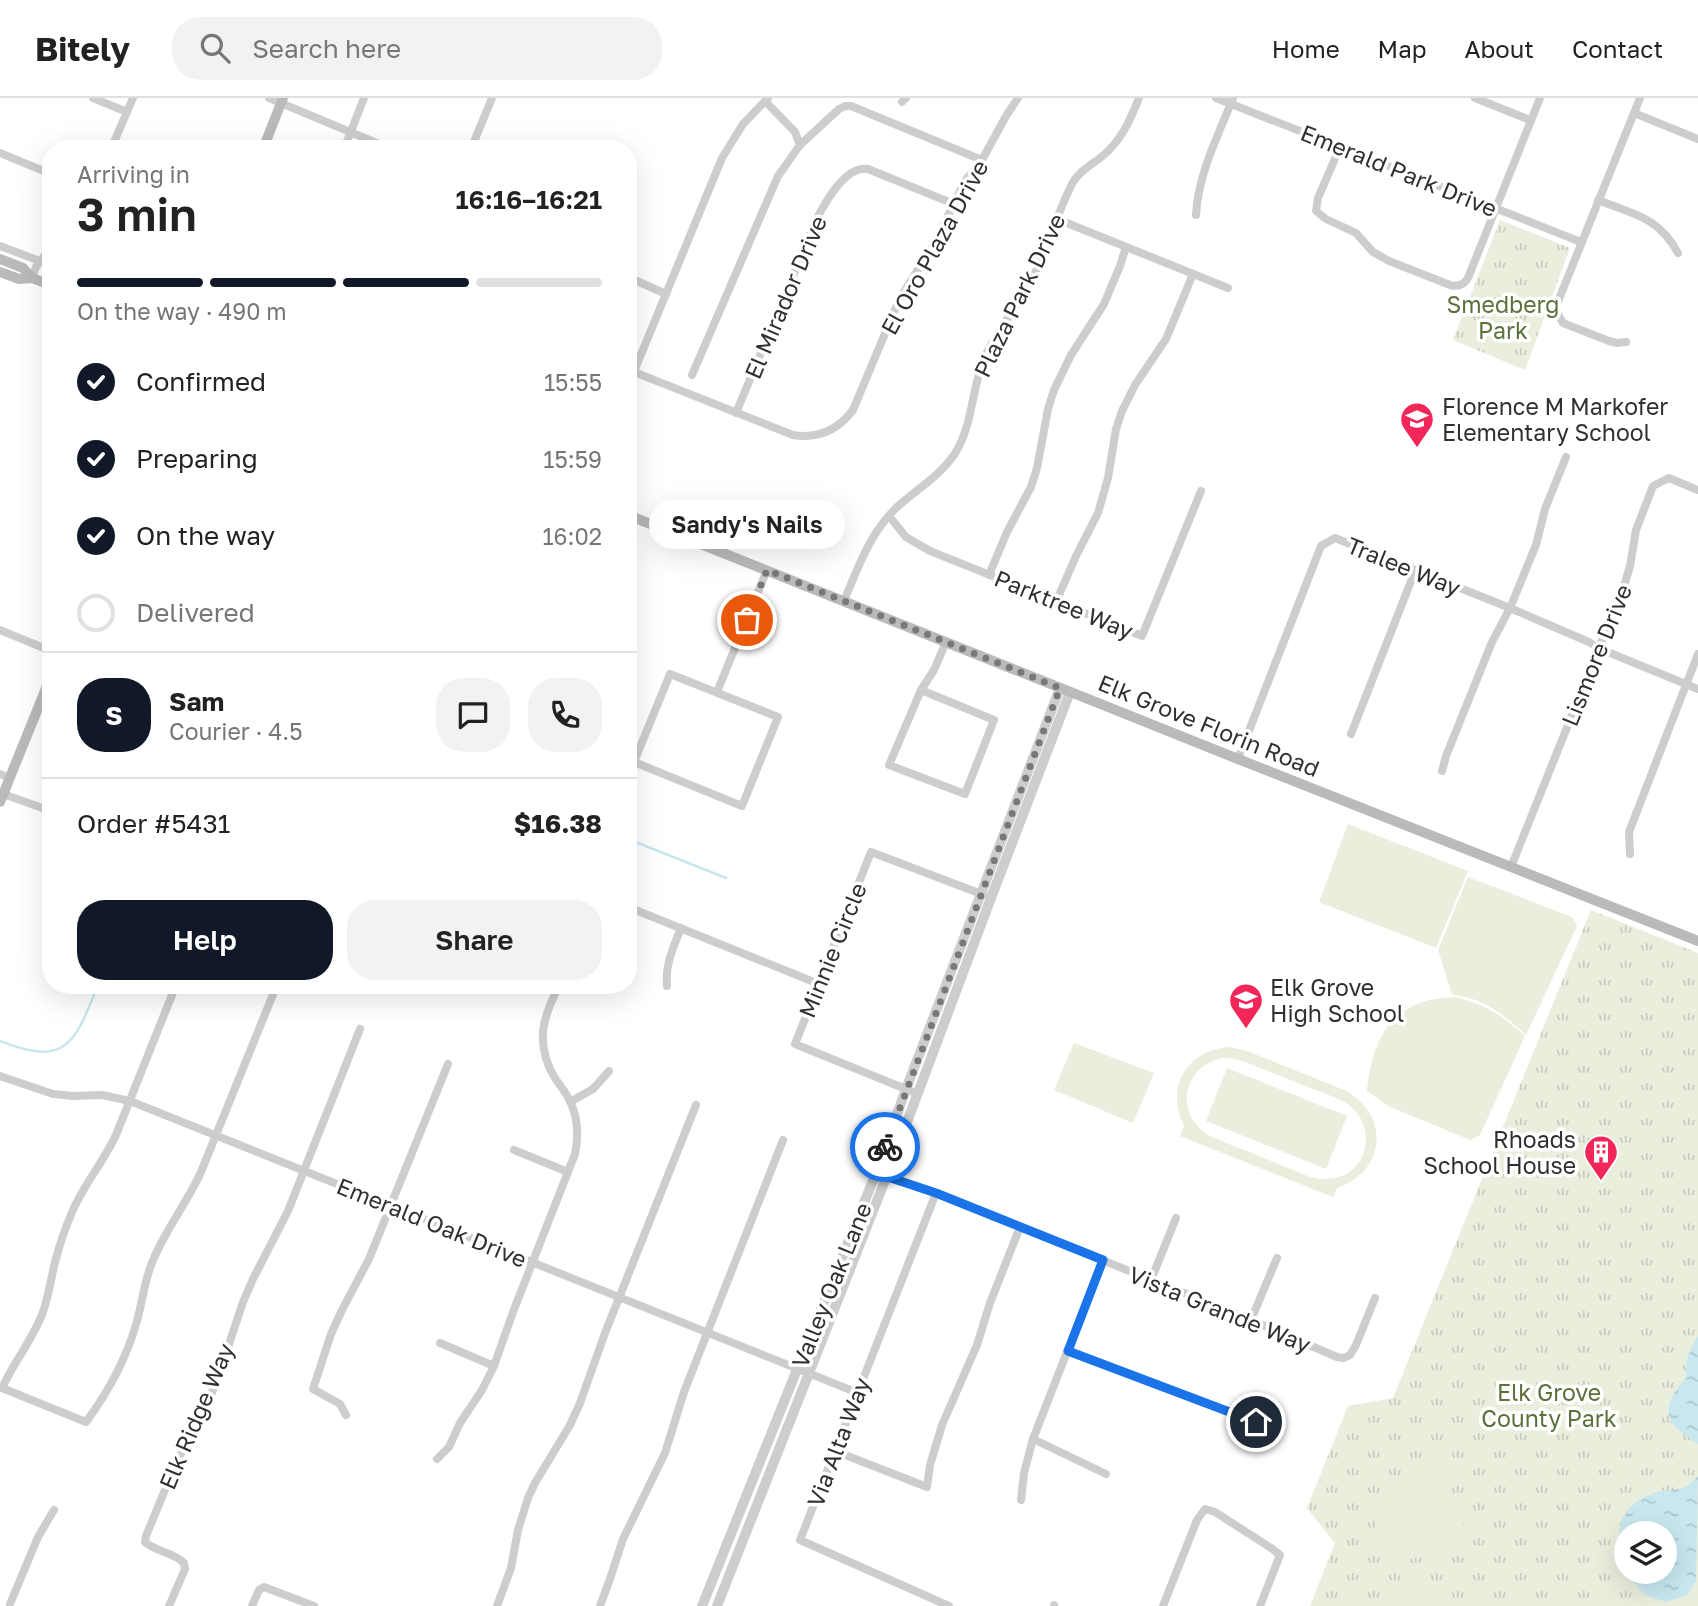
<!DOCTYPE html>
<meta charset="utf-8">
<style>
:root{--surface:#fff;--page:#f2f2f2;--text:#222;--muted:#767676;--line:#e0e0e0;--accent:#111827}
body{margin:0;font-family:"Golos Text",sans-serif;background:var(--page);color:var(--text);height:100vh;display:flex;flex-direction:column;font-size:26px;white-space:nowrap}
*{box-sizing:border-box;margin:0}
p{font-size:23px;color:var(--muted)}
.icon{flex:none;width:38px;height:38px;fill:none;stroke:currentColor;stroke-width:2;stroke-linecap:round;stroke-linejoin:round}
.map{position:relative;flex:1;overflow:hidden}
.drawer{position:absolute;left:42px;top:42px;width:595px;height:854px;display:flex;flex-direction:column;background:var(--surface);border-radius:28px;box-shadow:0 7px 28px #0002}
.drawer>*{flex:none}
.controls{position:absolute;left:1614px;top:1423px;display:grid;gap:14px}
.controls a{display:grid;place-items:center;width:63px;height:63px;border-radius:50%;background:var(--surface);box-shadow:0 7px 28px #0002;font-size:35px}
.pin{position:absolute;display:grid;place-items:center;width:60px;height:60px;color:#fff;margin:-30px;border:4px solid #fff;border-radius:50%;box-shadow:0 2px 7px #0007}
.courier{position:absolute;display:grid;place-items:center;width:70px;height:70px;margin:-35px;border:5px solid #1a73e8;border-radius:50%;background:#fff;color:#222;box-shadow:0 2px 9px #0007}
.bubble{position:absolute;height:49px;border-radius:24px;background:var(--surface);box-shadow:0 7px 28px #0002;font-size:23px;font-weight:600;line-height:49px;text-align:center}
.summary em{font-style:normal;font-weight:600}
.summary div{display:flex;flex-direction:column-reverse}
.summary{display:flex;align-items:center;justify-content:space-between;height:119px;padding:0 35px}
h1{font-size:46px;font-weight:600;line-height:52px}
.bar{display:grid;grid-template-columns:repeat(4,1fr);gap:10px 7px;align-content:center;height:84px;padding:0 35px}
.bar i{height:9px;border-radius:5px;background:var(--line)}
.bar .current{background:var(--accent)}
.bar p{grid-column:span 4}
.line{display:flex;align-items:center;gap:18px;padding:0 35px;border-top:2px solid var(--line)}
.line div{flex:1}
.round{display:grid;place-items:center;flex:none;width:74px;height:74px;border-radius:28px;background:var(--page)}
ol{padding:0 35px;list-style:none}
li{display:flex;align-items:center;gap:21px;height:77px}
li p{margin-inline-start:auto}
li .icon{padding:7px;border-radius:50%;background:var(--accent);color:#fff;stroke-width:4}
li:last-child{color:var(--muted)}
li i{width:38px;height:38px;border:4px solid var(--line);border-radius:50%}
.cta{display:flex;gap:14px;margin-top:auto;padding:14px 35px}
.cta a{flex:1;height:80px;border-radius:28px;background:var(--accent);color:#fff;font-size:28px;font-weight:600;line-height:80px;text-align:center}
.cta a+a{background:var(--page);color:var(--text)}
header{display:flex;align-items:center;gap:42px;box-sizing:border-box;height:98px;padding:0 35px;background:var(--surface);border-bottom:2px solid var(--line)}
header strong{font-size:33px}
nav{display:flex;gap:38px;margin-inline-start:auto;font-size:24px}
.search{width:490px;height:63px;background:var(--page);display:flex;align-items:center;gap:18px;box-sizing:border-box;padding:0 24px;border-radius:28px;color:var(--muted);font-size:26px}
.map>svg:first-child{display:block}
.grass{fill:url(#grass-tufts);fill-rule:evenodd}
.pitch{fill:#e9eedd;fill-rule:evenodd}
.water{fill:url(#water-ripples)}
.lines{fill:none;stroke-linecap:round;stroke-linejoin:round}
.stream{stroke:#c8e7ef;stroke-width:2.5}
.minor{stroke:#cdcdcd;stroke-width:8}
.tertiary{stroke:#cdcdcd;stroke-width:10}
.secondary{stroke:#bababa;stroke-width:10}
.done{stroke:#787878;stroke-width:7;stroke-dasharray:0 12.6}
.route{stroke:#1a73e8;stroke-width:9}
.labels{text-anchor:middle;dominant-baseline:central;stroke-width:7;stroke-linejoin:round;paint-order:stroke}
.street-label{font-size:23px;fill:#303030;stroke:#fff}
.park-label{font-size:23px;fill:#5c7039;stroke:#fff}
.poi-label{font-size:23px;fill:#303030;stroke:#fff;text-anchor:start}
</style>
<header>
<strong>Bitely</strong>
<div class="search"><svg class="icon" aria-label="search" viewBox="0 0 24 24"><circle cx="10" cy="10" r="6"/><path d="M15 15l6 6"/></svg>Search here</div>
<nav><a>Home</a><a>Map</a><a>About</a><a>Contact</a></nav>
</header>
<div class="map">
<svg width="1698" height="1508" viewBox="0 0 1698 1508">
<defs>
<pattern id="grass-tufts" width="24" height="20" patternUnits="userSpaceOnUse" patternTransform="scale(1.75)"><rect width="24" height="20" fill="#e9eedd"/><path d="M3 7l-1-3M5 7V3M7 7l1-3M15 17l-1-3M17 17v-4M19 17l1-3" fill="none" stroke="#c8ccbe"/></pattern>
<pattern id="water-ripples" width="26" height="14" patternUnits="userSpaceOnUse" patternTransform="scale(1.75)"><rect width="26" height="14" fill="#c8e7ef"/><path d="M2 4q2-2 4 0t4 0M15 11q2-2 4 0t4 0" fill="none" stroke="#acc6cd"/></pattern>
</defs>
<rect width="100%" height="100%" fill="#fff"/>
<g class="grass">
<polygon points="1500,122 1570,150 1525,272 1453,242"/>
<path d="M1591 812 1698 855V1508H1310L1335 1445 1307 1410 1348 1308 1393 1300ZM1626 1435H1664V1474H1626Z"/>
</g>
<g class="pitch">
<polygon points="1348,726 1468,773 1436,850 1319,804"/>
<path d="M1468 779 1572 819 1577 828 1526 937C1504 917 1483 899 1452 897L1438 852Z"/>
<path d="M1456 899C1486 907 1502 917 1525 938L1480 1037 1470 1042 1388 1008 1367 993C1371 958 1380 921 1417 906 1429 901 1443 900 1456 899Z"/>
<polygon points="1074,945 1154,975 1133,1025 1054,992"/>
<path d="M1229 949 1247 953 1344 992C1391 1016 1386 1074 1337 1090L1333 1099 1180 1038 1184 1028C1165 990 1186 952 1229 949ZM1222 960H1229L1243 963 1341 1002C1381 1022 1371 1082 1324 1081 1310 1081 1296 1073 1283 1068 1260 1058 1236 1049 1212 1039 1174 1020 1180 970 1222 960Z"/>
<polygon points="1227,970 1347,1018 1326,1071 1206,1023"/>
<polygon points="1438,1361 1467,1436 1464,1443 1384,1470 1376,1429 1382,1404 1397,1380 1418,1366"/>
<polygon points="1404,1485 1461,1508 1462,1508 1396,1508"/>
</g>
<g class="water">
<path d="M1698 1238V1346C1677 1332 1658 1320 1675 1294 1678 1289 1683 1285 1685 1280 1687 1276 1685 1274 1686 1269 1687 1257 1692 1248 1698 1238Z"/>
<path d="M1698 1378 1696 1483 1687 1497 1666 1504 1645 1497 1630 1480 1627 1474H1664V1435H1626V1470C1612 1435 1618 1406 1657 1394 1666 1391 1677 1393 1685 1389 1689 1387 1694 1382 1698 1378Z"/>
</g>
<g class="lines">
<g class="stream">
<polyline points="628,741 726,780"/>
<polyline points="445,887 451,887"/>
<path d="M0 943C67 970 75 944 98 887"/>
</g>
<g class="minor">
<polyline points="93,0 127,14"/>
<polyline points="269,0 391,51"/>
<polyline points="1216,0 1581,144"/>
<polyline points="1475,0 1530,22"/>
<polyline points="765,3 795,34 800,47"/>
<polyline points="902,4 906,0"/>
<polyline points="1634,15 1698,41"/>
<path d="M1340 49 1318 100 1316 113 1326 121 1356 135 1373 154 1389 163 1450 187C1458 189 1464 187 1468 180L1540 0"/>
<polyline points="111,51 133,0"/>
<polyline points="344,51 364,0"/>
<polyline points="471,51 492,0"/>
<polyline points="0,55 51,76"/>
<path d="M1598 102C1633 116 1659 119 1678 155"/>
<path d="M1196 117C1198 76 1218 38 1233 0"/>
<polyline points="1057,121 1228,190"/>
<polyline points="0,148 40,163"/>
<polyline points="628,179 666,196"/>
<polyline points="32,180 36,169 51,149"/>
<polyline points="1626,244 1617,245 1609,243 1563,225 1555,211 1640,0"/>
<path d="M634 274 793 337C818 341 838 332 853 312L899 202 935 144 965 83 982 62 1006 18 1018 0"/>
<polyline points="692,277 778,78 800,47 839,11 845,8 851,8 982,62"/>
<polyline points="628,288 722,60 743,26 768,0"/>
<path d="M736 315 817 120C826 103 846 67 868 71L954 106"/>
<polyline points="889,418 906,439 930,453 1142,538 1201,393"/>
<polyline points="989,477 1007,434 1031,389 1037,370 1048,311 1054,292 1071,257 1104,206 1120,168 1126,149"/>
<path d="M844 503C858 470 869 437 895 411 915 392 938 380 954 357 973 328 971 293 984 261 995 234 1014 214 1028 189 1046 157 1055 119 1072 86 1079 72 1096 65 1107 54 1123 39 1131 20 1139 0"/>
<polyline points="1056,504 1076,458 1098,415 1108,380 1116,331 1122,313 1135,287 1166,241 1193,176"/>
<polyline points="0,532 51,553"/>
<polygon points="670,576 778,619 742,708 634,664"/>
<polygon points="921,592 994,622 965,696 889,667"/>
<polyline points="921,592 934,572 946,544"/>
<polyline points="717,594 767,472"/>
<polyline points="1351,636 1415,473"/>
<polyline points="1238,661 1321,448 1335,440 1510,510 1589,544 1598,550 1698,591"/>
<polyline points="1442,673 1446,658 1492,544 1510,510 1536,447 1545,411 1566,359"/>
<polyline points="0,676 10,680"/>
<polyline points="3,696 51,713"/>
<polyline points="1630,756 1629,734 1698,556"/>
<polyline points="1511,769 1625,485 1630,468 1636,432 1653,388 1669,380 1698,392"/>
<polyline points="628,809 819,886"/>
<path d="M176 887 116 1037C104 1063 85 1085 73 1112 65 1130 59 1148 54 1168 51 1183 48 1199 43 1214 33 1241 14 1264 2 1290L86 1324C109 1293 127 1259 137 1223 142 1205 144 1187 150 1170 162 1136 186 1107 201 1074L274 894"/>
<path d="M667 888C665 867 673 850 681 830"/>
<polyline points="0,978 53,996 73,998 102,997 130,1003 858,1295"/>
<polyline points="918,996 795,946 871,754 984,797"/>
<polyline points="570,1004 593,991 609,973"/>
<polyline points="514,1052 568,1074"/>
<polyline points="876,1075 936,1095 1251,1222 1337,1259 1344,1260 1350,1257 1356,1247 1375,1200"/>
<polyline points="936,1095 800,1442 949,1508"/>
<polyline points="1151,1182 1176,1120"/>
<polyline points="1251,1222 1277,1160"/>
<polyline points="440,1245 494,1268"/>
<polyline points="1067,1253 1256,1324 1276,1334"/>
<polyline points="346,1317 340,1306 313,1291 331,1236 342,1212 369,1161 448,966"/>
<polyline points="1033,1341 1106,1376"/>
<polyline points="835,1353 927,1389 930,1367 942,1327 977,1247 990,1205 1020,1129"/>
<path d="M437 1361 449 1349 460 1325 482 1292 494 1268 513 1214 575 1056C579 1037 578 1020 570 1003 566 994 560 988 555 980 546 966 542 950 543 933 545 917 552 902 559 887"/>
<polyline points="1021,1402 1024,1375 1033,1341 1103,1162"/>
<polyline points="10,1506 38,1439 54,1412"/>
<path d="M169 1508 185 1471 184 1465C173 1454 156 1454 145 1444L146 1438 176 1365 209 1302 219 1276 243 1204 253 1181 288 1113 360 931"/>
<polyline points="252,1508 259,1492 264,1489 314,1508"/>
<polyline points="497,1508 511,1470 518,1432 528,1400 535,1385 570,1327 580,1305 605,1235 696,1007"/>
<polyline points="600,1508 610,1481 623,1441 665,1355 684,1294 783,1042"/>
<polyline points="1054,1508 1054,1507"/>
<polyline points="1163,1508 1197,1422 1205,1411 1215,1414 1271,1450 1280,1457 1260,1508"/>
</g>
<g class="tertiary">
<polyline points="702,1508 876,1075 906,991 1060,590"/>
<polyline points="717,1508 886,1080 991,800 1070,594"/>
</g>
<g class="secondary">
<polyline points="263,51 283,0"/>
<polyline points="0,161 23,170 32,180"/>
<polyline points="0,174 19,181 32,180 51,187"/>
<polyline points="628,417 1238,661 1698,843"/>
<polyline points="0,704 51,578"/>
</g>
</g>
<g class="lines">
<polyline class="done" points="747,522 767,472 1060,590 885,1049"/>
<polyline class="route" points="885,1049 876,1075 936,1095 1103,1162 1068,1253 1256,1324"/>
</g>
<defs>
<g id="school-pin" transform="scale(1.75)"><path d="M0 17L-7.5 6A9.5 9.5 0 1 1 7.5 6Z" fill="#f3265a" stroke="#fff"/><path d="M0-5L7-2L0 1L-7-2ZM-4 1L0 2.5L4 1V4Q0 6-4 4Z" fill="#fff"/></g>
<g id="building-pin" transform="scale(1.75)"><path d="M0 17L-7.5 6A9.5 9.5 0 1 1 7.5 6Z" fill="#f3265a" stroke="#fff"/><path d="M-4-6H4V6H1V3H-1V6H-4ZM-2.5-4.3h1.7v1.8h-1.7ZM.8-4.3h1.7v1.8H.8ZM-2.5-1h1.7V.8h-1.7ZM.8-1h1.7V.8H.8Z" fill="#fff"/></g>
</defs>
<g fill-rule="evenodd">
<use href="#school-pin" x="1417" y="321"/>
<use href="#school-pin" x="1246" y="902"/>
<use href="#building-pin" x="1601" y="1054"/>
</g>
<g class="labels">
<g class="street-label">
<text transform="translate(1399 72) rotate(22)">Emerald Park Drive</text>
<text transform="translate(934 149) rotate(-61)">El Oro Plaza Drive</text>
<text transform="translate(1019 197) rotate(-64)">Plaza Park Drive</text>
<text transform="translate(785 199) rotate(-67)">El Mirador Drive</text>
<text transform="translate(1404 468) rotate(22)">Tralee Way</text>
<text transform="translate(1064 506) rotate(22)">Parktree Way</text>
<text transform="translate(1596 557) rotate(-68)">Lismore Drive</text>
<text transform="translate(1209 627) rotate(22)">Elk Grove Florin Road</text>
<text transform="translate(832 852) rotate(-68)">Minnie Circle</text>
<text transform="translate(432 1124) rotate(22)">Emerald Oak Drive</text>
<text transform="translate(831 1187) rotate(-68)">Valley Oak Lane</text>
<text transform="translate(1220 1211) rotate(22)">Vista Grande Way</text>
<text transform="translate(196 1318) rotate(-67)">Elk Ridge Way</text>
<text transform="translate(838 1344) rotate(-69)">Via Alta Way</text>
</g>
<g class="park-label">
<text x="1503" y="206">Smedberg<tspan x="1503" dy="26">Park</tspan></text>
<text x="1549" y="1294">Elk Grove<tspan x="1549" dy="26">County Park</tspan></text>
</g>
<g class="poi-label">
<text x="1442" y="308">Florence M Markofer<tspan x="1442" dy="26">Elementary School</tspan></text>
<text x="1270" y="889">Elk Grove<tspan x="1270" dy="26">High School</tspan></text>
<text x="1576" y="1041" text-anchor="end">Rhoads<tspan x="1576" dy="26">School House</tspan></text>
</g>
</g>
</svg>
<div class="controls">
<a><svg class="icon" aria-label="layers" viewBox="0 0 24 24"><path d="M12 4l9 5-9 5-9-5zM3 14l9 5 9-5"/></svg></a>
</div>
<div class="pin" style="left:747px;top:522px;background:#ea580c"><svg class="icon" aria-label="bag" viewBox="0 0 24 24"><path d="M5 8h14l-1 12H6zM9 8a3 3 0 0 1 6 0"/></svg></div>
<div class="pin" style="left:1256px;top:1324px;background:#1f2937"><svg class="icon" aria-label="home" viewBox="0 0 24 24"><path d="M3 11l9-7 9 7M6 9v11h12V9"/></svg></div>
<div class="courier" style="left:885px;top:1049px"><svg class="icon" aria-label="bike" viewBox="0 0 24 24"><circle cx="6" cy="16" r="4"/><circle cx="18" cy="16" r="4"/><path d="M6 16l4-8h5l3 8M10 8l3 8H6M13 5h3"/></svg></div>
<div class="bubble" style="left:649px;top:402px;width:196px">Sandy's Nails</div>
<section class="drawer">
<div class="summary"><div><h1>3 min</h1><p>Arriving in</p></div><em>16:16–16:21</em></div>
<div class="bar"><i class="current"></i><i class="current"></i><i class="current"></i><i></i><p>On the way · 490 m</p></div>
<ol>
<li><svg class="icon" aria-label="check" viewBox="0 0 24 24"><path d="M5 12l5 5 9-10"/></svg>Confirmed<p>15:55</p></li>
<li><svg class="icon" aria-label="check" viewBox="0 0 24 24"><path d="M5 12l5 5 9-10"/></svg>Preparing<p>15:59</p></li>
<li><svg class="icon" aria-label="check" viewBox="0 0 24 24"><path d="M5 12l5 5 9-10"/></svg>On the way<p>16:02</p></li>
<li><i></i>Delivered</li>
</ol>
<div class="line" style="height:126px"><b class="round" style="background:var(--accent);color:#fff">S</b><div><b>Sam</b><p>Courier · 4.5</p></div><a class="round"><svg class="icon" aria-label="chat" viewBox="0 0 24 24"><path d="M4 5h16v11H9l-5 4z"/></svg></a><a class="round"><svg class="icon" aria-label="phone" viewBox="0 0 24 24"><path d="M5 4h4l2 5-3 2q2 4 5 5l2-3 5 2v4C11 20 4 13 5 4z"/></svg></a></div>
<div class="line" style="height:91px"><div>Order #5431</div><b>$16.38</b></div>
<div class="cta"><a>Help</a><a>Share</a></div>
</section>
</div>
